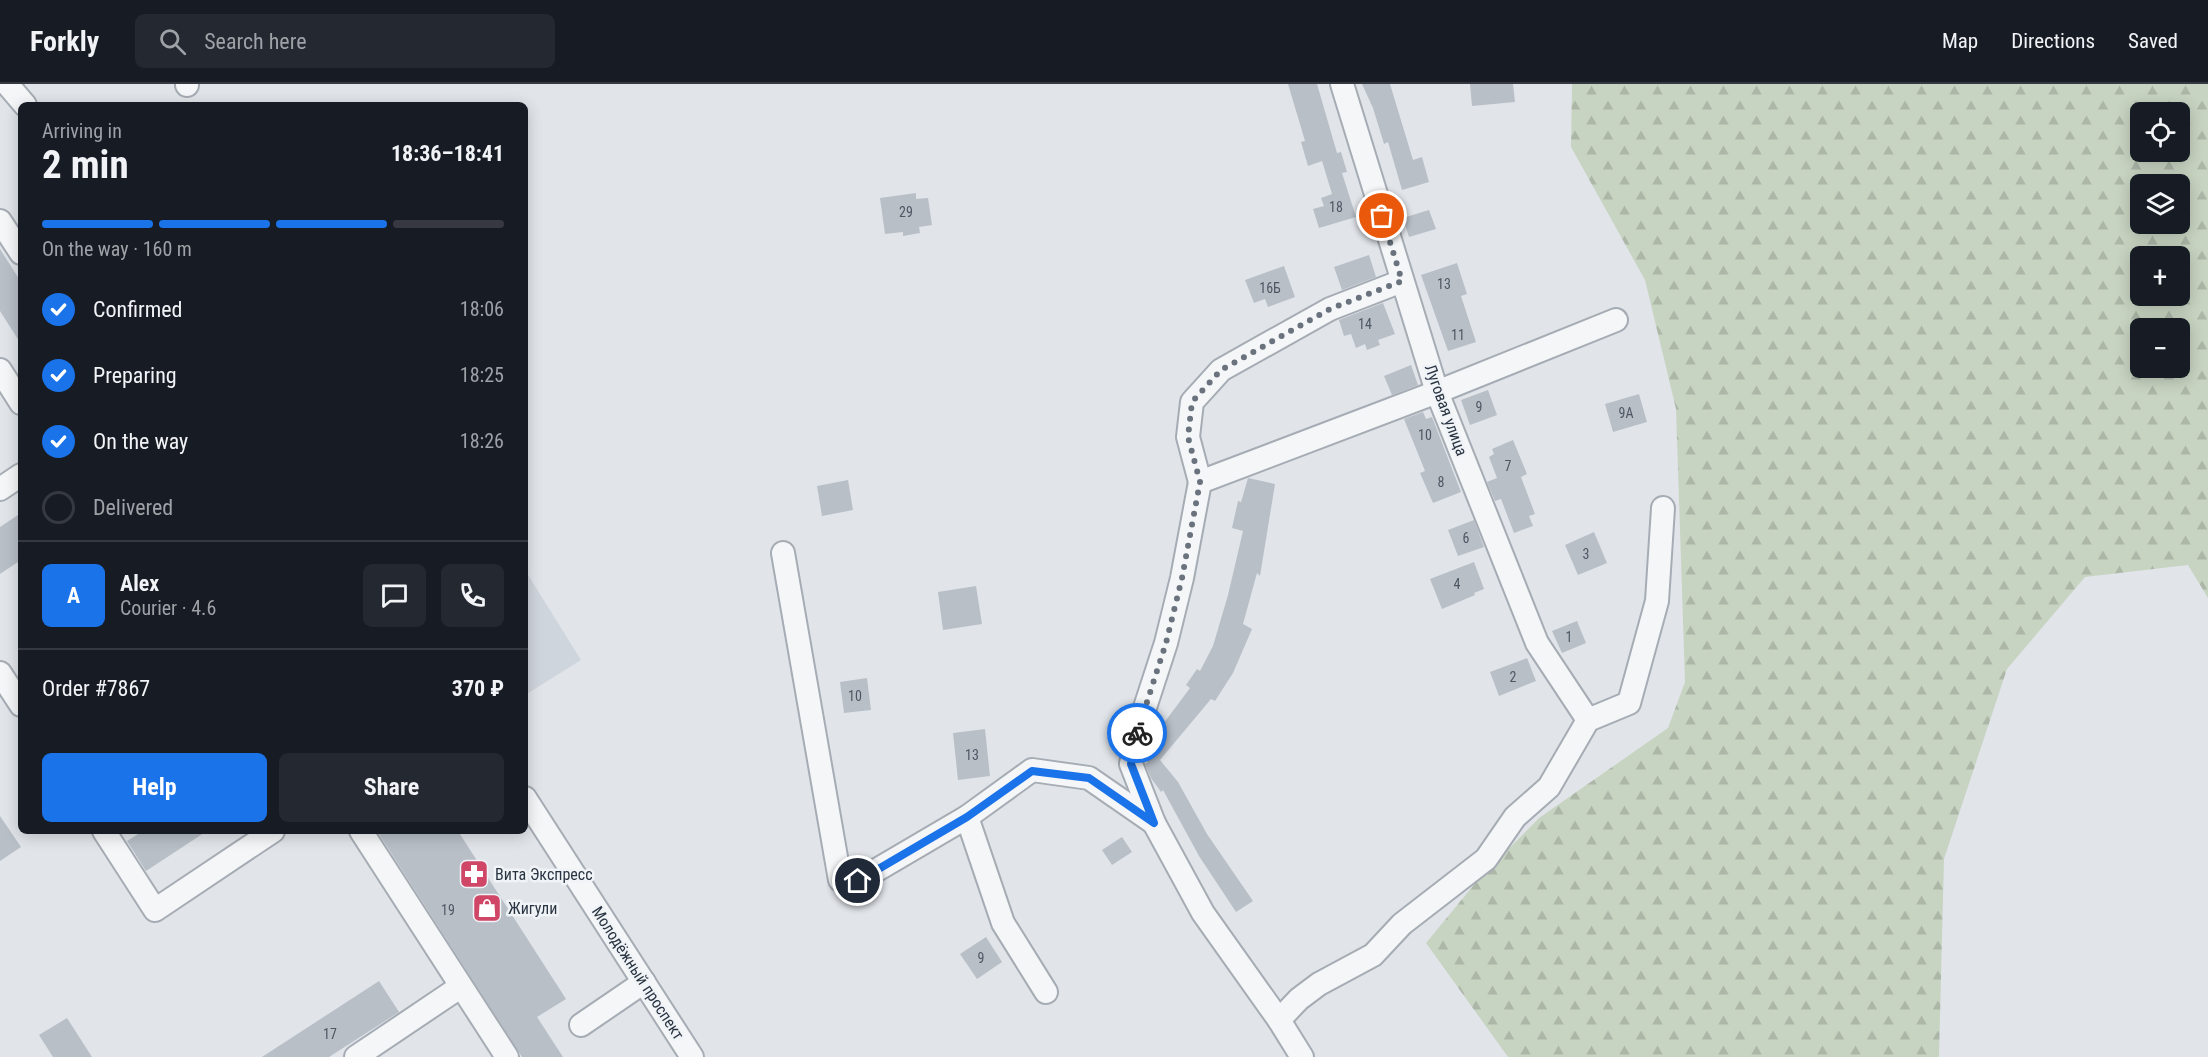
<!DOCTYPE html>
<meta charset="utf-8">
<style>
:root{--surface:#171b24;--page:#242831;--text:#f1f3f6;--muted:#9ea1a6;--line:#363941;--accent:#1a73e8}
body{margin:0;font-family:"Roboto Condensed",sans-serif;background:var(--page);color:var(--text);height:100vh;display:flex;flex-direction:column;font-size:22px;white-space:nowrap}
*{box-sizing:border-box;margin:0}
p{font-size:20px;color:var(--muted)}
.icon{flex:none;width:33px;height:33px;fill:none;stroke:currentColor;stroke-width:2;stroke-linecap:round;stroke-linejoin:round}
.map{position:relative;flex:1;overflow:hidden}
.side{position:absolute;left:18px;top:18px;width:510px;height:732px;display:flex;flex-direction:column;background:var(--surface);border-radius:9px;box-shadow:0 3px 15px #0003}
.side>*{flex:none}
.buttons{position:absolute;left:2130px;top:18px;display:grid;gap:12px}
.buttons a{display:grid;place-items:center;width:60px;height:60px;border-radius:9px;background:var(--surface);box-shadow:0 3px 15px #0003;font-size:30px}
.pin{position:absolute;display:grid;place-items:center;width:51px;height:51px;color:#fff;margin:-26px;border:3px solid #fff;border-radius:50%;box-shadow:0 2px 6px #0007}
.courier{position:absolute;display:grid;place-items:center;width:60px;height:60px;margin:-30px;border:4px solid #1a73e8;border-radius:50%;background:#fff;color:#222;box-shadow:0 2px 8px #0007}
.overview em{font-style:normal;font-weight:700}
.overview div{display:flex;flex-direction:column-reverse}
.overview{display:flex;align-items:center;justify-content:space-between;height:102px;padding:0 24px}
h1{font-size:39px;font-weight:700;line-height:45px}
.bar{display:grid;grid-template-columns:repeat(4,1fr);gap:9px 6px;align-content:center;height:72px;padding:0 24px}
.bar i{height:8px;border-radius:4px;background:var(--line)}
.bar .on{background:var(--accent)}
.bar p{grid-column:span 4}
.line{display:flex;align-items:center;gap:15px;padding:0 24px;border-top:2px solid var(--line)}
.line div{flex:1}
.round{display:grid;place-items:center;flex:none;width:63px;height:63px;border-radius:9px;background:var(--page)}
ol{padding:0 24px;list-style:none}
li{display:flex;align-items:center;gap:18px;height:66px}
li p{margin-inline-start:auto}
li .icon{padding:6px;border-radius:50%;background:var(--accent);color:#fff;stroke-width:4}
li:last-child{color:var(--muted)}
li i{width:33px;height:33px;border:3px solid var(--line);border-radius:50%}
.button{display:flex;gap:12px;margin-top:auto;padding:12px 24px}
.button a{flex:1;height:69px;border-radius:9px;background:var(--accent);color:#fff;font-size:24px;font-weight:700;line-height:69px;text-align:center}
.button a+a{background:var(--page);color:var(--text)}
header{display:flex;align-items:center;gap:36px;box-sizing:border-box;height:84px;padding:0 30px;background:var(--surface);border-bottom:2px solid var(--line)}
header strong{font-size:28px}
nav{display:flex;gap:33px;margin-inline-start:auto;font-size:21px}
.search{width:420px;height:54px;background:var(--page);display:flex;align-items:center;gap:15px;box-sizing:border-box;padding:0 21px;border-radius:9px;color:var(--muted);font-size:22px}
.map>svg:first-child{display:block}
.built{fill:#cfd5dc}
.forest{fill:url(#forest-firs);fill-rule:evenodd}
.building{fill:#b8bfc7}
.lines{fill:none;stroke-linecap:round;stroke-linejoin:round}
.minor-casing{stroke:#a6acb4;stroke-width:26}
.minor{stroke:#f4f6f8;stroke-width:22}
.done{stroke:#69727d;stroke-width:6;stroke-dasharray:0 10.8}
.route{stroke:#1a73e8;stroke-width:8}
.labels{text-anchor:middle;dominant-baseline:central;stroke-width:5;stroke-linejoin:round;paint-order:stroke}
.number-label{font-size:14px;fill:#4d5763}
.street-label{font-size:16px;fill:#293442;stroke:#f1f4f7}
.poi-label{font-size:16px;fill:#293442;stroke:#f1f4f7;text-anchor:start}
</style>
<header>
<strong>Forkly</strong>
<div class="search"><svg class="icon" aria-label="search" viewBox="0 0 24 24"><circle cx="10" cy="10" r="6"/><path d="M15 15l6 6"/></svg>Search here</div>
<nav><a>Map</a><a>Directions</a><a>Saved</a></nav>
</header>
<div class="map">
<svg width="2208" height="973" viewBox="0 0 2208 973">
<defs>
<pattern id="forest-firs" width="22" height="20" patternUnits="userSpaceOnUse" patternTransform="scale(1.5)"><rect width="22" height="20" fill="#c8d4c2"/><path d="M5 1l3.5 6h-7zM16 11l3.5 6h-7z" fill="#acb7a8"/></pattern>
</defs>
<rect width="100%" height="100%" fill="#e1e5ea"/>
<polygon class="built" points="525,486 581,576 525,611"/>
<path class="forest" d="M1572 0H2208V514L2188 481 2085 493 2007 585 1944 775 1939 973H1508L1426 859 1477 797 1539 734 1668 644 1685 598 1676 325 1645 196 1571 63ZM2140 28H2180V68H2140ZM2140 100H2180V140H2140ZM2140 172H2180V212H2140ZM2140 244H2180V284H2140Z"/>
<g class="building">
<polygon points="1288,0 1317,0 1337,69 1341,68 1347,88 1342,89 1356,133 1319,144 1313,125 1324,122 1321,114 1332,110 1322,77 1308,82 1301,58 1305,57"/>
<polygon points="1362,0 1390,0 1413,76 1422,73 1429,98 1402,106 1388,58 1384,60 1373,24"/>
<polygon points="1470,0 1513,0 1515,18 1472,22"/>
<polygon points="916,109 916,115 928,114 932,141 919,143 920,149 903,152 903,148 885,150 880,114"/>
<polygon points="1429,126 1436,145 1409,153 1403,134"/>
<polygon points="0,165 21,198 21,260 0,227"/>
<polygon points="1369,171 1376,193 1342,206 1334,183"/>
<polygon points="1457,179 1467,210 1461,212 1476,258 1448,267 1421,191"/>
<polygon points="1284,182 1295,213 1268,223 1265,215 1254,219 1245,196"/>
<polygon points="1383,219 1395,250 1378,256 1380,261 1367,266 1365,260 1356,264 1351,250 1344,252 1339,236"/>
<polygon points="1411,281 1418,301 1392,311 1384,292"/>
<polygon points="1488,306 1497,331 1470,341 1461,316"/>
<polygon points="1639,310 1647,338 1613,348 1605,320"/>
<polygon points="1423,328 1426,335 1432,333 1461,408 1433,419 1420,389 1425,387 1404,335"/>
<polygon points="1513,356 1527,390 1521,393 1535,430 1529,432 1533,442 1514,449 1501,415 1495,417 1487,398 1497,394 1489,373 1494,370 1492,365"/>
<polygon points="1248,394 1275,400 1260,492 1257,489 1243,540 1252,545 1233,589 1215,617 1211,615 1160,676 1178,698 1207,750 1253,817 1236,828 1199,772 1163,706 1161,708 1151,694 1145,680 1148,678 1146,674 1149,659 1190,604 1186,601 1197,585 1200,587 1213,562 1228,511 1243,447 1232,444 1238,417 1241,418"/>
<polygon points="848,396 853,426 822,432 817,402"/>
<polygon points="21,429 21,476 0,490 0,443"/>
<polygon points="1474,436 1484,463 1458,472 1448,446"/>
<polygon points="1594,448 1607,479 1578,491 1565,461"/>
<polygon points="1474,478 1484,505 1474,509 1475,511 1442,525 1430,495"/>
<polygon points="976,502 982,540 943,546 938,508"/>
<polygon points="1577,537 1586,559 1562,569 1552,547"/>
<polygon points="1527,574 1536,597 1499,612 1490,588"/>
<polygon points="867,594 871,626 844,629 840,598"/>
<polygon points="985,645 990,692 958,696 953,649"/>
<polygon points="0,732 21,763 0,777"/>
<polygon points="143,747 207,747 146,787 127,757"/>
<polygon points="377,747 458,747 566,915 537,933 563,973 522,973"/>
<polygon points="1122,753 1132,768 1112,781 1102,766"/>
<polygon points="986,853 1002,878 977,895 960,870"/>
<polygon points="379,897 399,928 329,973 262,973"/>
<polygon points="67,934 92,973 53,973 39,951"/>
</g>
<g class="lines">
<g class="minor-casing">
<g id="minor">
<polyline points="7,0 25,21"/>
<polyline points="187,0 187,1"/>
<polyline points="1342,0 1437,308 1537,559 1588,636"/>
<polyline points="0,137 21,169"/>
<polyline points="0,286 21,319"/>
<polyline points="1200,398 1188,353 1192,318 1221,286 1330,225 1402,197"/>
<polyline points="0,405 21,391"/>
<polyline points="783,469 840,796 858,797 967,733 1032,686 1089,694 1154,739"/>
<polyline points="0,589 21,621"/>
<polyline points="525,714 692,973"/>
<polyline points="967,733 1003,839 1046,908"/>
<polyline points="104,747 155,826 273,747"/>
<polyline points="361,747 507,973"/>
<polyline points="1279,936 1299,915 1319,900 1373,871 1402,840 1486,775 1515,733 1549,703 1588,636 1629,619 1657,517 1663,424"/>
<polyline points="581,941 644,898"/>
<polyline points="356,973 460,903"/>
<polyline points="1302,973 1279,936 1203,829 1154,739 1131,680 1137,648 1166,559 1182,494 1200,398 1437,308 1616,236"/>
</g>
</g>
<use href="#minor" class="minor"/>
</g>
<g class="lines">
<polyline class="done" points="1137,649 1166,559 1182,494 1200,398 1188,353 1192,318 1221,286 1330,225 1402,197 1382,132"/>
<polyline class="route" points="858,797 967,733 1032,687 1089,694 1154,739 1131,680 1137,649"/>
</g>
<defs>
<g id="pharmacy-square" transform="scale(1.5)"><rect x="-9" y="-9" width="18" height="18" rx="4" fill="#cf4667" stroke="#f1f4f7"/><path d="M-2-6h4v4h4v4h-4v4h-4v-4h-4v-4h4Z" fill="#fff"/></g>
<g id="shop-square" transform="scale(1.5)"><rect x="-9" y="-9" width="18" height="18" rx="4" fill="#cf4667" stroke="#f1f4f7"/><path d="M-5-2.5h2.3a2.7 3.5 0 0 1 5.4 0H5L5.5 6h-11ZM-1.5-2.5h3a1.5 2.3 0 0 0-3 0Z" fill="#fff"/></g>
</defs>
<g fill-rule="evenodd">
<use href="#pharmacy-square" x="474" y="790"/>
<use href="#shop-square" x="487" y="824"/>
</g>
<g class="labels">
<g class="number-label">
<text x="1336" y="123">18</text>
<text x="906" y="128">29</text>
<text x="1444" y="200">13</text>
<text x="1270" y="204">16Б</text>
<text x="1365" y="240">14</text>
<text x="1458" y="251">11</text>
<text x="1479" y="323">9</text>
<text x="1626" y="329">9А</text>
<text x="1425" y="351">10</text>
<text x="1508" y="382">7</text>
<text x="1441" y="398">8</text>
<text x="1466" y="454">6</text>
<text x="1586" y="470">3</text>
<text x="1457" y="500">4</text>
<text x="1569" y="553">1</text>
<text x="1513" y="593">2</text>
<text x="855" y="612">10</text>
<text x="972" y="671">13</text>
<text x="448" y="826">19</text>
<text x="981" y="874">9</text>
<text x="330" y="950">17</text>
</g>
<g class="street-label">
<text transform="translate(1446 326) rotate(70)">Луговая улица</text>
<text transform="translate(638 889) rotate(57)">Молодёжный проспект</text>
</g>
<g class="poi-label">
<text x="495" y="790">Вита Экспресс</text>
<text x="508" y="824">Жигули</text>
</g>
</g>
</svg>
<div class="buttons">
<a><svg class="icon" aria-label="locate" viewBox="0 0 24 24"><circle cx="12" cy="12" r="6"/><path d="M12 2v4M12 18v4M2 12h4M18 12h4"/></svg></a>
<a><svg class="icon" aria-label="layers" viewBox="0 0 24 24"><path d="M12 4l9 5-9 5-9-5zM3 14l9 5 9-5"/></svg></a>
<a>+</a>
<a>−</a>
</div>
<div class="pin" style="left:1382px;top:132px;background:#ea580c"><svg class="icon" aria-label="bag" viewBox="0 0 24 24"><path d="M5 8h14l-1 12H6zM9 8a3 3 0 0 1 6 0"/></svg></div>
<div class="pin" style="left:858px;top:797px;background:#1f2937"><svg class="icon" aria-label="home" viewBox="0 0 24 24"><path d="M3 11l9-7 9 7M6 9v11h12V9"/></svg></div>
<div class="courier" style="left:1137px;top:649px"><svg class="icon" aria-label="bike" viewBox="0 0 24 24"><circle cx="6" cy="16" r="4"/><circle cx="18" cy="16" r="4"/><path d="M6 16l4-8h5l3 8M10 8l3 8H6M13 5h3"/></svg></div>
<section class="side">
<div class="overview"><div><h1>2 min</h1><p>Arriving in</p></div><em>18:36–18:41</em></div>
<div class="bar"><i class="on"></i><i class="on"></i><i class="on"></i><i></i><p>On the way · 160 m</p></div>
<ol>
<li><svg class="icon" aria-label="check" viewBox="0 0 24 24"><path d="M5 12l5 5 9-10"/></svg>Confirmed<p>18:06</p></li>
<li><svg class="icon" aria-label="check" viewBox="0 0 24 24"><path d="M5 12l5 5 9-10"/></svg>Preparing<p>18:25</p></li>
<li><svg class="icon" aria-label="check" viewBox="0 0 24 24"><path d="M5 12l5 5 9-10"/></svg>On the way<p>18:26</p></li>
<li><i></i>Delivered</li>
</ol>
<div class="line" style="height:108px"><b class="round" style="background:var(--accent);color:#fff">A</b><div><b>Alex</b><p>Courier · 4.6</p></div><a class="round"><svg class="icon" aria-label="chat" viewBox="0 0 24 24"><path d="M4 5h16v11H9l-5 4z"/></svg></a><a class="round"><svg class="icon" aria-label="phone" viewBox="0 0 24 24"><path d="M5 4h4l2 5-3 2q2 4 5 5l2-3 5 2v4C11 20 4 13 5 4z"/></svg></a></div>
<div class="line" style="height:78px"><div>Order #7867</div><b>370 ₽</b></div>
<div class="button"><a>Help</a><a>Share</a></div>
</section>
</div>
